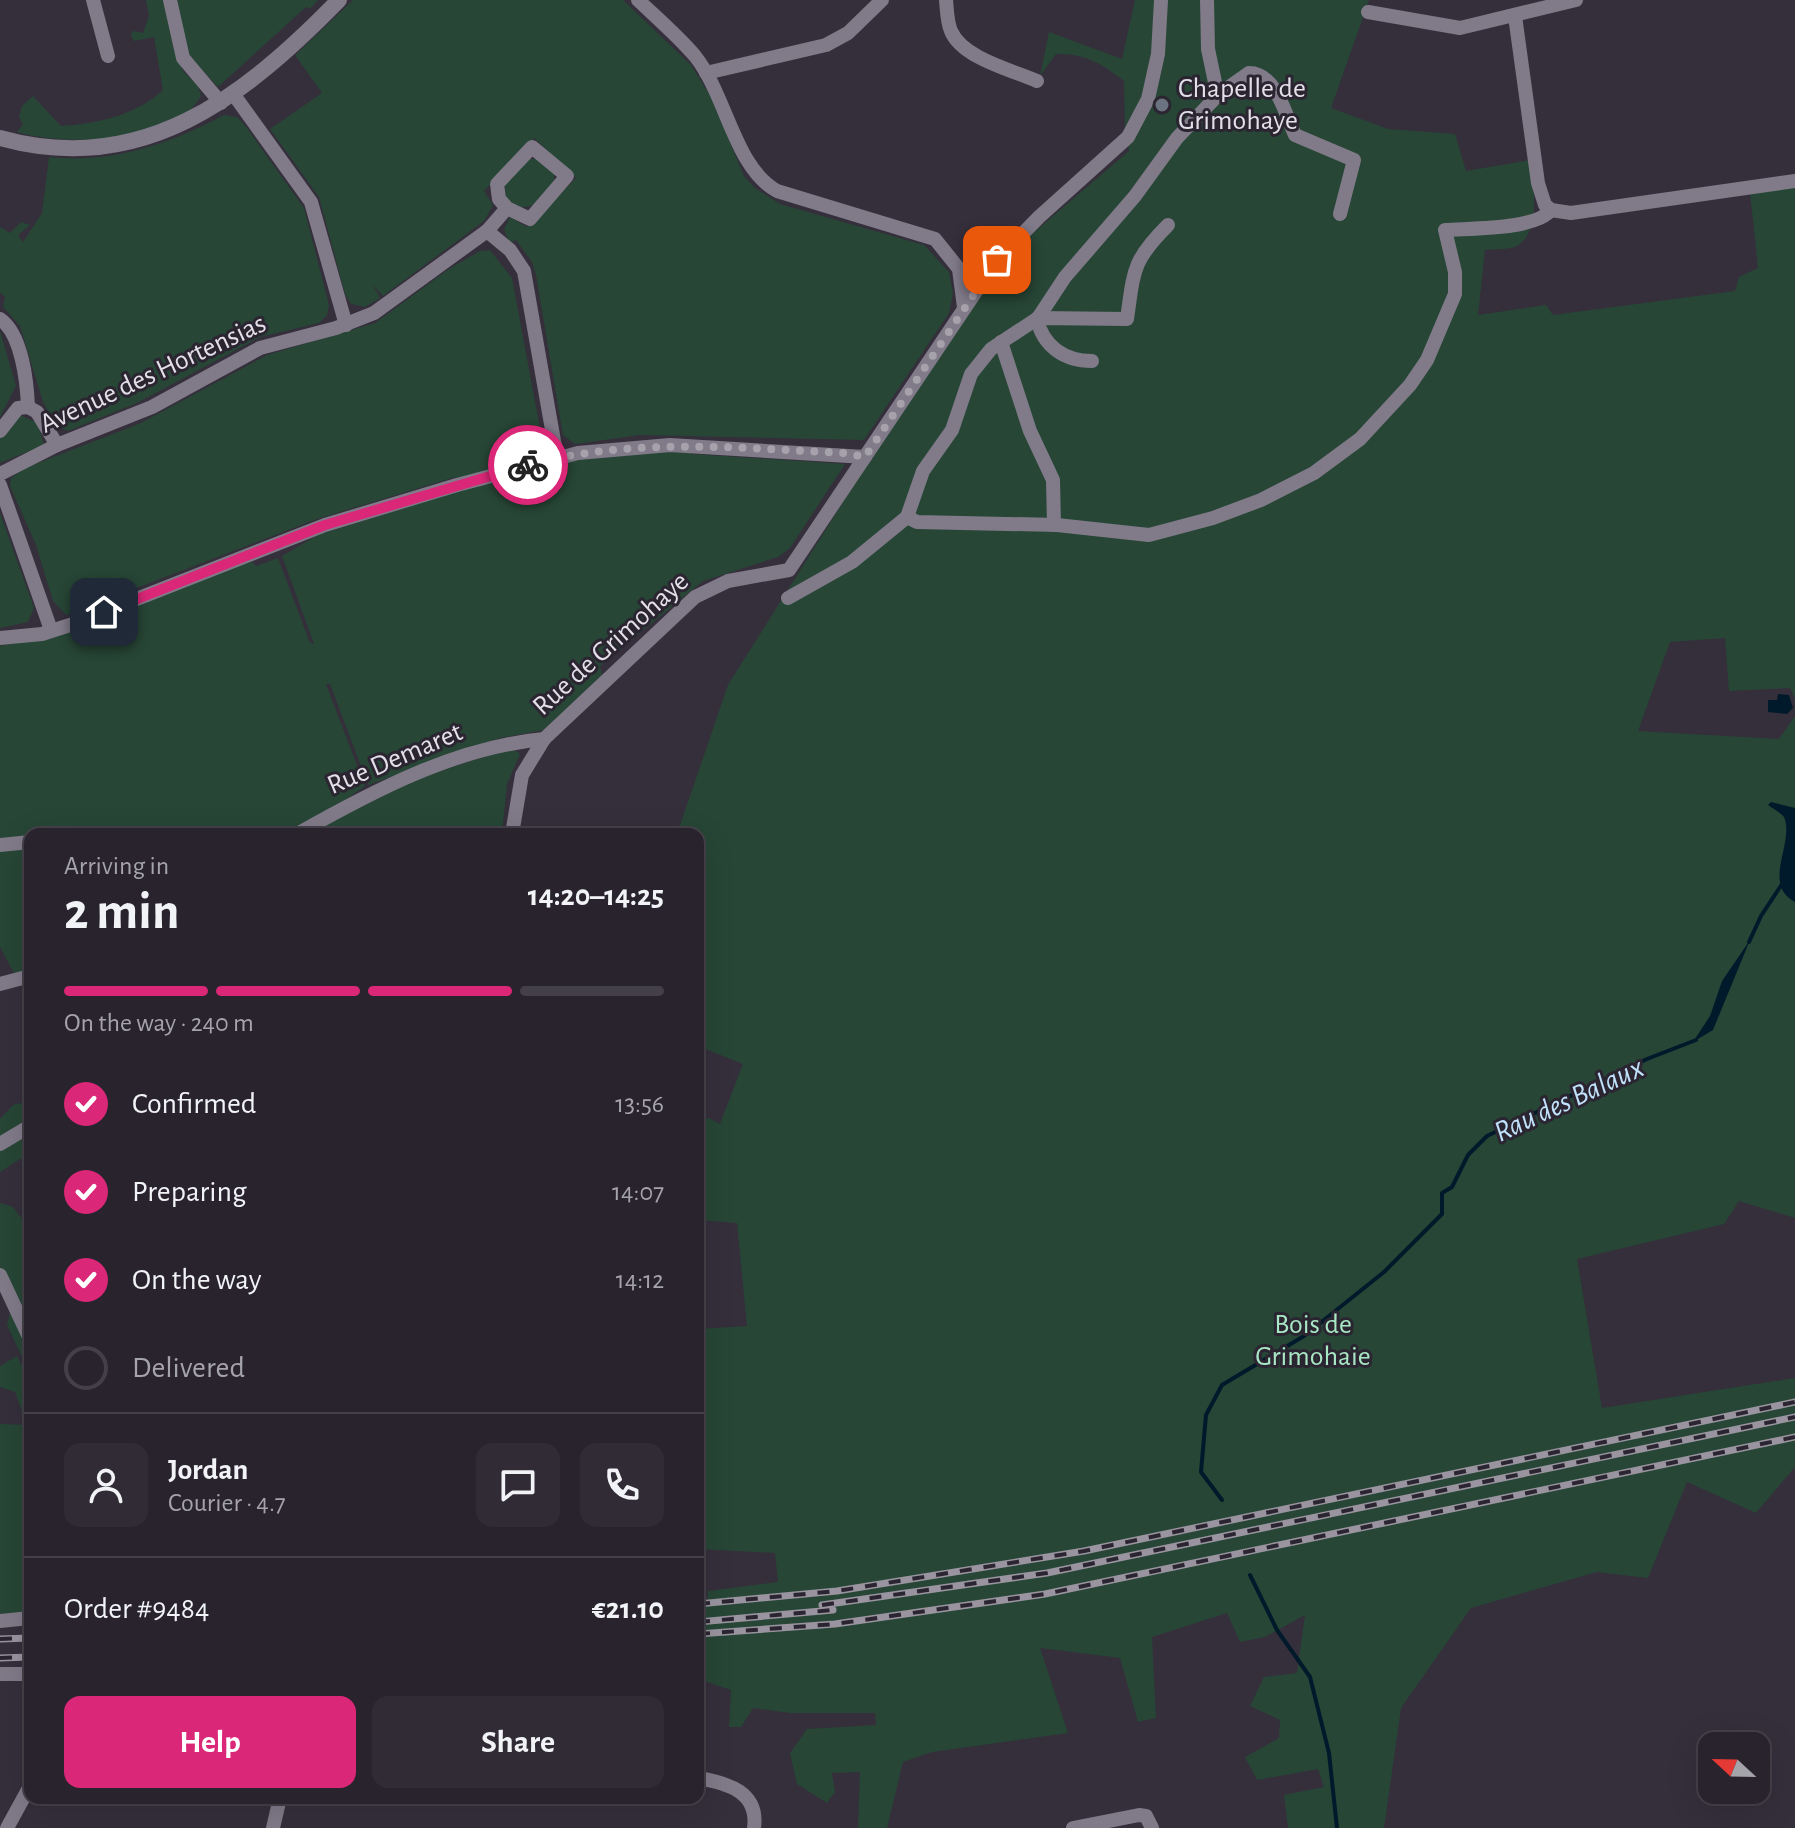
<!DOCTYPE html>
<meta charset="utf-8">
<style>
:root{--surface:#28232d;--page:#302b35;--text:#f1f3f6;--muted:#a5a4aa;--line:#444049;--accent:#db2777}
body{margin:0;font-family:"Alegreya Sans",sans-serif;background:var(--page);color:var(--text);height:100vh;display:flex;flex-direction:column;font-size:30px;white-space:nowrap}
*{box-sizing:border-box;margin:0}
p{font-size:26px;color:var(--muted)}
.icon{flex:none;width:44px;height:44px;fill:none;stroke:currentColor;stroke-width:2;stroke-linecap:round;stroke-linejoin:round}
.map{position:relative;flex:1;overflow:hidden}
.details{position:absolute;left:24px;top:828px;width:680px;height:976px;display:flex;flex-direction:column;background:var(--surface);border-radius:16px;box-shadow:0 8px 32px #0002,0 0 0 2px var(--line)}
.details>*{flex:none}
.needle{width:52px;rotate:292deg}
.buttons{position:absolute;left:1698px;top:1732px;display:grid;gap:16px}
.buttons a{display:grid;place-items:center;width:72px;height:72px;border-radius:16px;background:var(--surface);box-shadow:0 8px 32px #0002,0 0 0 2px var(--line);font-size:40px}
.pin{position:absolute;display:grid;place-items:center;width:68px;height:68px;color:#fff;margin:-34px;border-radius:16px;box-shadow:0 4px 12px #0006}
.courier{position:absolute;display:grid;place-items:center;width:80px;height:80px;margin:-40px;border:6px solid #db2777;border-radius:50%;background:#fff;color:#222;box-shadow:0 2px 10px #0007}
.headline em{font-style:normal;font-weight:700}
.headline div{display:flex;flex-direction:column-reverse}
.headline{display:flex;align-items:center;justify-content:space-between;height:136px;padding:0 40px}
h1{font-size:52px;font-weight:700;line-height:60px}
.bar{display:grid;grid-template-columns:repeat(4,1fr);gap:12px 8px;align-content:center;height:96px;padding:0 40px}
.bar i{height:10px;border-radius:6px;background:var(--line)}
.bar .on{background:var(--accent)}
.bar p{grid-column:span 4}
.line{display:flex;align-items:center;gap:20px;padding:0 40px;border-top:2px solid var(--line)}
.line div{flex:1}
.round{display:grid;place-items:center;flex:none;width:84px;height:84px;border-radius:16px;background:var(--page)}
ol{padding:0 40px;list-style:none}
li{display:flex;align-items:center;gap:24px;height:88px}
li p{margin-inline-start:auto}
li .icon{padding:8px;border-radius:50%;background:var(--accent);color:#fff;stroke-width:4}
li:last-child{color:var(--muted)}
li i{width:44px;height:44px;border:4px solid var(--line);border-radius:50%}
.button{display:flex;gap:16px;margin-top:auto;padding:16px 40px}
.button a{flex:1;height:92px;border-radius:16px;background:var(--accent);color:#fff;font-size:32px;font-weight:700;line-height:92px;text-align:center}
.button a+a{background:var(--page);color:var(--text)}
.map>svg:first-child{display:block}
.green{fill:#274636}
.water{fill:#001a2b}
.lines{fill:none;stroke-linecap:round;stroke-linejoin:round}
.stream{stroke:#001a2b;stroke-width:4}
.minor{stroke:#807a89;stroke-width:14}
.tertiary{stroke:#807a89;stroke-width:16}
.rail-casing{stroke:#99949f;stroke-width:7}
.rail{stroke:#2b2532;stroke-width:4;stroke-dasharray:12;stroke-linecap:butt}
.done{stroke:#a6a2ac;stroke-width:8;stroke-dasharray:0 14.4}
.route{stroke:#db2777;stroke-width:10}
.worship-dot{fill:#6b7280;stroke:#2b2532;stroke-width:3}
.labels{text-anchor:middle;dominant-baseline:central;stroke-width:6;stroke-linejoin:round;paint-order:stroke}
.poi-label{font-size:28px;fill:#e3e0e9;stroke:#2b2532;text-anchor:start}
.street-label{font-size:28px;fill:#e3e0e9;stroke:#2b2532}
.park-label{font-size:28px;fill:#a8e7c4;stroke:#2b2532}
.water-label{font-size:30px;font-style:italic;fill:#c0e2fa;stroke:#2b2532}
</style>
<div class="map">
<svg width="1795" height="1828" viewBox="0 0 1795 1828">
<rect width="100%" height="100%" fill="#352f3c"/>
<g class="green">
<path d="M146 0H165L183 71 198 86 201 96C175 145 64 146 17 132L23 124 19 117 22 106 33 96 61 126C97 124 136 115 163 90L154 37 134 41 131 35 133 31 143 33 149 16Z"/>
<polygon points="173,0 318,0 310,9 306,7 218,87 186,53"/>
<polygon points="353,0 623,0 691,65 711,97 744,176 755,188 780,204 924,245 949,272 953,293 949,313 864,440 640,435 575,444 563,435 536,275 532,262 516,240 509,243 504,229 510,217 527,227 576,178 534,138 484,191 493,205 484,221 383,296 373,285 380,298 365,307 351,304 345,294 319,197 270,129 322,93 295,55"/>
<path d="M1135 0H1369L1331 108 1388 129 1455 134 1466 171 1530 160C1533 183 1542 231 1517 246 1509 250 1494 249 1485 250L1478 315 1546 305 1553 315 1735 291 1739 277 1758 268 1750 192 1795 185V699L1790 688 1729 691 1725 638 1670 642 1638 731 1779 739 1795 716V1218L1739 1201 1724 1224 1577 1259 1602 1408 1795 1378V1467L1756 1513 1687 1482 1648 1578 1597 1572 1471 1608 1401 1708 1384 1828H1288L1284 1795 1324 1787 1318 1769 1257 1780 1245 1757 1279 1738 1280 1720 1250 1706 1264 1677 1297 1673 1305 1615 1265 1637 1240 1642 1227 1613 1152 1637 1156 1718 1138 1722 1120 1658 1040 1648 1068 1733 932 1752 903 1762 887 1828H858L860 1772 832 1773 835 1792 827 1803 797 1784 790 1753 807 1729 876 1725 875 1713H791L753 1708 741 1727H729L731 1690 698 1679V1610L707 1603 708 1591 778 1582 775 1553 698 1549V1329L747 1326 737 1223 698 1220V1122L709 1118 720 1124 743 1064 698 1046V834H677L728 685 865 467 982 291 1026 239 1129 151 1125 130 1124 81C1103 64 1084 53 1056 54L1040 76 1049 32 1122 59Z"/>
<path d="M224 115 237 117 244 124 304 208 329 305 327 315 319 323 260 337 137 403 68 431 57 427 43 402 20 326 3 307 5 297 0 293V227L10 233 21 222 30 225 18 235 23 242 42 213 49 157C111 164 170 144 224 115Z"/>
<polygon points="529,159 539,159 554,174 554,180 536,205 514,209 505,196 505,183"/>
<polygon points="490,250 512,278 541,434 539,448 524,456 536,460 688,449 692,454 845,464 790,548 778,557 703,581 600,666 602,675 544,730 500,738 368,785 330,684 326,684 365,786 297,834 30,834 30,837 0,841 0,646 73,632 241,565 252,562 256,566 278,558 310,643 314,644 282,556 318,535 454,492 455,477 317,519 66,615 53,601 36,545 10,486 11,478 25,468 141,423 267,355 375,323 449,269 480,251"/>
<polygon points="0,331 16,386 0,417"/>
<polygon points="20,415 38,423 44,445 0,463 0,437"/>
<polygon points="0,513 34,608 28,622 0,628"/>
<polygon points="512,748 520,754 507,784 502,834 307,834 418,778"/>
<polygon points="30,845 30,969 15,975 0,947 0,849"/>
<polygon points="30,1101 28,1154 0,1172 0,1119 13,1105"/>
<polygon points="0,1203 13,1207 30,1229 30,1363 21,1355 7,1325 11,1308 0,1275"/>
<polygon points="17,1356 30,1382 30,1616 0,1618 0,1424 27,1425 15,1392 0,1387 0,1366"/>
</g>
<g class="water">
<polygon points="1778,694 1789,695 1793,708 1787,714 1768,712 1768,700 1777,700"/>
<path d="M1771 802 1795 808V902C1761 884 1795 843 1784 817 1780 812 1773 809 1768 805Z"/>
<polygon points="1750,940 1713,1030 1693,1042 1710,1016 1722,981"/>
</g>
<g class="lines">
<g class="stream">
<polyline points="1749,942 1761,916 1786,878"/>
<polyline points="1222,1500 1201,1472 1206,1415 1222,1385 1304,1336 1384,1272 1442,1214 1442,1193 1452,1187 1468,1155 1487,1136 1647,1059 1696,1040"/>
<polyline points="1250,1575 1277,1630 1310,1677 1329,1753 1337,1828"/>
</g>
<g class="minor">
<polyline points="93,0 108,56"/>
<polyline points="170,0 183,58 221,103"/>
<path d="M638 0C657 18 678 36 695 56 727 96 734 167 777 191L935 239 959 269 964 307"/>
<path d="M946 0C947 10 947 22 951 31 962 58 1012 70 1037 81"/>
<polyline points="1207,0 1208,49 1216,87 1211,102"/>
<polyline points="1368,12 1460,28 1576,0"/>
<polyline points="1515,16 1538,183 1545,205 1551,210"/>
<polyline points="706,73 826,45 848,33 882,0"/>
<polyline points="234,95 311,202 346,325"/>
<polyline points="487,231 507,208 530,219 567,176 532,147 497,184 499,199 507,208"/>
<path d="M1038 318 1065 277 1135 196 1177 138 1218 95 1249 73C1276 73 1285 114 1295 135L1354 160 1340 214"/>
<path d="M0 319C22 334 27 382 28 407"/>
<path d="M1037 319C1043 346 1064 361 1092 361"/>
<polyline points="1001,342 1030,431 1053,480 1054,525"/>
<polyline points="0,431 18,408 28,407 37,412 57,445"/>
<polyline points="0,474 57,445 152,407 260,348 336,328 374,313 487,231 510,250 524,271 557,458"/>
<polyline points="0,485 51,630"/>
<path d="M907 517 923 471 952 430 971 374 991 349 1038 318 1127 319C1134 270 1132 261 1168 225"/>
<path d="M788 598 852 562 907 517 917 522 1057 525 1149 535 1213 518 1261 500 1314 473 1360 439 1410 385 1427 360 1455 294V272L1445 230C1471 228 1535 230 1551 210L1571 213 1795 181"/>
<polyline points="0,638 42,634 73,624 325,525 457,485 578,453 670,445 865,457"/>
<path d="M297 834C373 791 456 747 544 739"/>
<polyline points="512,834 522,775 544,739 695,597 728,581 789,570 997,260 1039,217 1128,137 1148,99 1158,54 1161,0"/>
<polyline points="0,845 30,842"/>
<polyline points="0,984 30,976"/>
<polyline points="0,1144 30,1126"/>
<polyline points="0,1275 30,1339"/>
<polyline points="0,1621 30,1618"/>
<polyline points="0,1674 30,1674"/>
<path d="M698 1778C728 1783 759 1792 754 1828"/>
<polyline points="7,1828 30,1786"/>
<polyline points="273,1828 280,1798"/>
<polyline points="1073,1828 1139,1815 1146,1816 1152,1828"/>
</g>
<path class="tertiary" d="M0 138C143 178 245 96 339 0"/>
<g class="rail-casing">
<g id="rail">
<polyline points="698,1604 837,1591 1084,1551 1795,1402"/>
<polyline points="822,1605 1047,1573 1795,1417"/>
<polyline points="698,1622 833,1610"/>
<polyline points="698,1634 835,1624 1045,1594 1795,1437"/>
<polyline points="0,1639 30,1638"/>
<polyline points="0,1658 30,1657"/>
</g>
</g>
<use href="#rail" class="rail"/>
</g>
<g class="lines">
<path class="done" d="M528 465C633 437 738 448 845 453L865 457 997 260"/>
<polyline class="route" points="104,612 325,525 528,465"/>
</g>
<circle class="worship-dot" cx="1162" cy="105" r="8"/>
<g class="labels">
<g class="poi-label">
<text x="1178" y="89">Chapelle de<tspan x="1178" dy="32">Grimohaye</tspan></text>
</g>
<g class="street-label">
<text transform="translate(153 374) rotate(-25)">Avenue des Hortensias</text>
<text transform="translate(611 644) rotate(-42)">Rue de Grimohaye</text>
<text transform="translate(395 759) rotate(-23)">Rue Demaret</text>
</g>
<g class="park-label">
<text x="1313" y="1325">Bois de<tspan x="1313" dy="32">Grimohaie</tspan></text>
</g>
<g class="water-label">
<text transform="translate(1569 1100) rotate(-25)">Rau des Balaux</text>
</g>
</g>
</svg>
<div class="buttons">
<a><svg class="needle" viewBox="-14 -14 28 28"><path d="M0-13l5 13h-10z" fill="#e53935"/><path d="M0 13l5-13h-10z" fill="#a5a4aa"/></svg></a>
</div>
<div class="pin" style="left:997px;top:260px;background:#ea580c"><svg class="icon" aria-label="bag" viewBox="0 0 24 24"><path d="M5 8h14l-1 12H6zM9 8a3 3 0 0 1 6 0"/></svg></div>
<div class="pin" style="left:104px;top:612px;background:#1f2937"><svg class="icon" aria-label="home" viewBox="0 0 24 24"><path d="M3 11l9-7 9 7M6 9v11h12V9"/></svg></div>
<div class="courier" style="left:528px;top:465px"><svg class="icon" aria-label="bike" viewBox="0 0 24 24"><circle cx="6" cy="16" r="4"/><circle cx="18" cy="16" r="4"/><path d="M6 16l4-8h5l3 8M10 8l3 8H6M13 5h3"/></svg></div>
<section class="details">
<div class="headline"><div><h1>2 min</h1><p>Arriving in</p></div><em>14:20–14:25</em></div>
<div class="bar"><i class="on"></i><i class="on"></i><i class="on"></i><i></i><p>On the way · 240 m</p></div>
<ol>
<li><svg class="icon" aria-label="check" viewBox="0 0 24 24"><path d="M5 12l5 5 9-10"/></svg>Confirmed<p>13:56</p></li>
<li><svg class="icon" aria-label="check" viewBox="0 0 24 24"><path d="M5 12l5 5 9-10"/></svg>Preparing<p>14:07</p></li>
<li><svg class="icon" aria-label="check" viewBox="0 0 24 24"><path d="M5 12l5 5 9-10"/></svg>On the way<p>14:12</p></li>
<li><i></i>Delivered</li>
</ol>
<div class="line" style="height:144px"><a class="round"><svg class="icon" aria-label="person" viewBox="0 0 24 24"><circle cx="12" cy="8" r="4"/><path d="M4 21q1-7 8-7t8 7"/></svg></a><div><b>Jordan</b><p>Courier · 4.7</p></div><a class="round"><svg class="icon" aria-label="chat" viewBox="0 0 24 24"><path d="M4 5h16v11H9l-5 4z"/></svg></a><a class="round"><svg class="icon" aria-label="phone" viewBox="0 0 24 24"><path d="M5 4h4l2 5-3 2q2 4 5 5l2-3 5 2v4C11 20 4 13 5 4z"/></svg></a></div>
<div class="line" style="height:104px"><div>Order #9484</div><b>€21.10</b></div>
<div class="button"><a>Help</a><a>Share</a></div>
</section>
</div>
